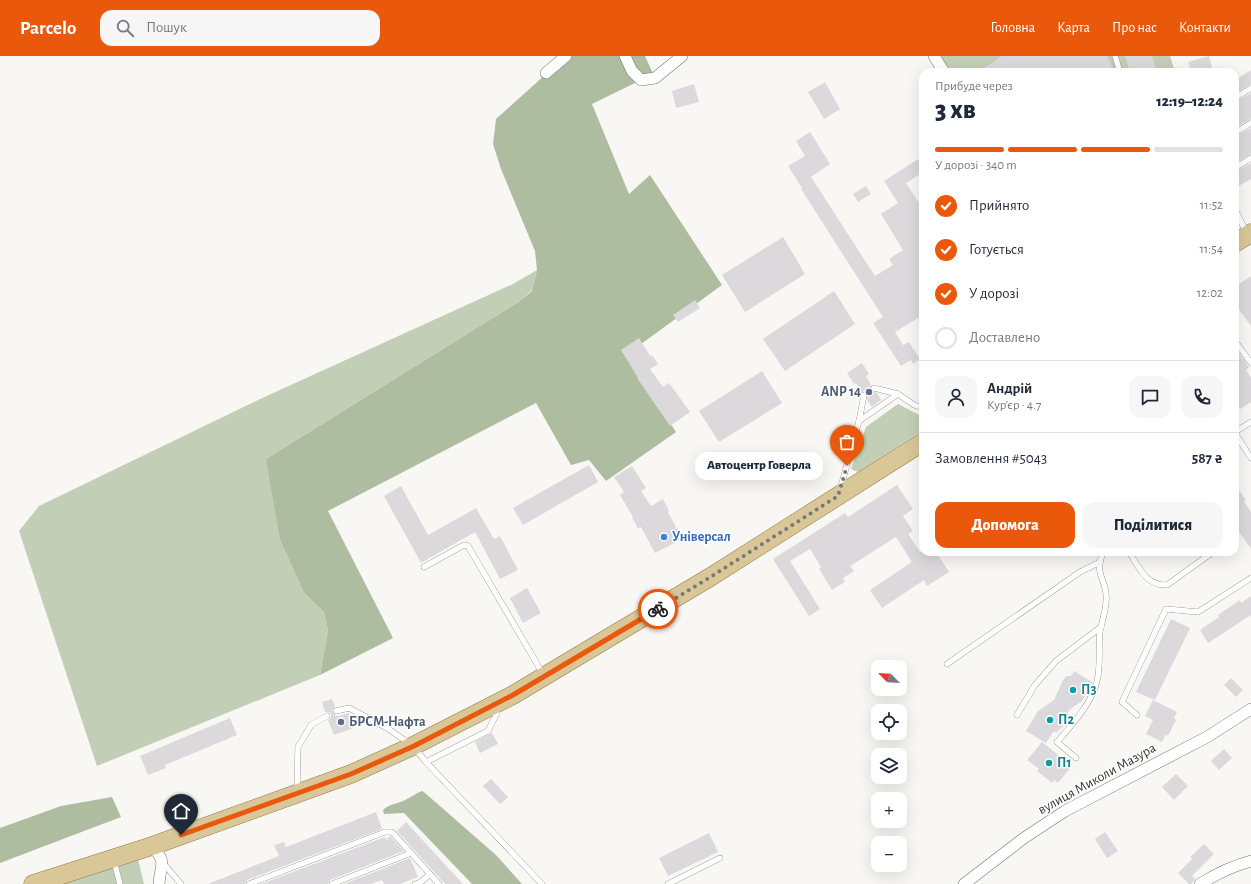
<!DOCTYPE html>
<html lang="uk">
<meta charset="utf-8">
<style>
:root{--surface:#fff;--page:#f6f6f7;--text:#1f2937;--muted:#747a83;--line:#e0e1e3;--accent:#ea580c}
body{margin:0;font-family:"Alegreya Sans",sans-serif;background:var(--page);color:var(--text);height:100vh;display:flex;flex-direction:column;font-size:15px;white-space:nowrap}
*{box-sizing:border-box;margin:0}
p{font-size:13px;color:var(--muted)}
.icon{flex:none;width:22px;height:22px;fill:none;stroke:currentColor;stroke-width:2;stroke-linecap:round;stroke-linejoin:round}
.map{position:relative;flex:1;overflow:hidden}
.panel{position:absolute;left:919px;top:12px;width:320px;height:488px;display:flex;flex-direction:column;background:var(--surface);border-radius:12px;box-shadow:0 4px 16px #0002}
.panel>*{flex:none}
.needle{width:26px;rotate:294deg}
.buttons{position:absolute;left:871px;top:604px;display:grid;gap:8px}
.buttons a{display:grid;place-items:center;width:36px;height:36px;border-radius:8px;background:var(--surface);box-shadow:0 4px 16px #0002;font-size:20px}
.pin{position:absolute;display:grid;place-items:center;width:34px;height:34px;color:#fff;margin:-41px -17px;border-radius:50% 50% 50% 0;rotate:-45deg;box-shadow:0 0 4px #0007}
.pin .icon{rotate:45deg}
.courier{position:absolute;display:grid;place-items:center;width:40px;height:40px;margin:-20px;border:3px solid #ea580c;border-radius:50%;background:#fff;color:#222;box-shadow:0 1px 5px #0007}
.bubble{position:absolute;height:28px;border-radius:12px;background:var(--surface);box-shadow:0 4px 16px #0002;font-size:13px;font-weight:800;line-height:28px;text-align:center}
.summary em{font-style:normal;font-weight:800}
.summary div{display:flex;flex-direction:column-reverse}
.summary{display:flex;align-items:center;justify-content:space-between;height:68px;padding:0 16px}
h1{font-size:26px;font-weight:800;line-height:30px}
.bar{display:grid;grid-template-columns:repeat(4,1fr);gap:6px 4px;align-content:center;height:48px;padding:0 16px}
.bar i{height:5px;border-radius:3px;background:var(--line)}
.bar .selected{background:var(--accent)}
.bar p{grid-column:span 4}
.line{display:flex;align-items:center;gap:10px;padding:0 16px;border-top:1px solid var(--line)}
.line div{flex:1}
.round{display:grid;place-items:center;flex:none;width:42px;height:42px;border-radius:12px;background:var(--page)}
ol{padding:0 16px;list-style:none}
li{display:flex;align-items:center;gap:12px;height:44px}
li p{margin-inline-start:auto}
li .icon{padding:4px;border-radius:50%;background:var(--accent);color:#fff;stroke-width:4}
li:last-child{color:var(--muted)}
li i{width:22px;height:22px;border:2px solid var(--line);border-radius:50%}
.cta{display:flex;gap:8px;margin-top:auto;padding:8px 16px}
.cta a{flex:1;height:46px;border-radius:12px;background:var(--accent);color:#fff;font-size:16px;font-weight:800;line-height:46px;text-align:center}
.cta a+a{background:var(--page);color:var(--text)}
header{display:flex;align-items:center;gap:24px;box-sizing:border-box;height:56px;padding:0 20px;background:var(--accent);color:#fff}
header strong{font-size:19px}
nav{display:flex;gap:22px;margin-inline-start:auto;font-size:14px}
.search{width:280px;height:36px;background:var(--page);display:flex;align-items:center;gap:10px;box-sizing:border-box;padding:0 14px;border-radius:12px;color:var(--muted);font-size:15px}
.map>svg:first-child{display:block}
.green{fill:#c2ceb5}
.forest{fill:#aebca0}
.building{fill:#dbd9db}
.lines{fill:none;stroke-linecap:round;stroke-linejoin:round}
.lane-casing{stroke:#72706e;stroke-width:6}
.street-casing{stroke:#72706e;stroke-width:12}
.primary-casing{stroke:#907b48;stroke-width:19}
.lane{stroke:#fff;stroke-width:5.5}
.street{stroke:#fff;stroke-width:11}
.primary{stroke:#dac798;stroke-width:18}
.done{stroke:#797877;stroke-width:4;stroke-dasharray:0 7.2}
.route{stroke:#ea580c;stroke-width:5}
.service-dot{fill:#5c6f8a;stroke:#fff;stroke-width:1.5}
.shop-dot{fill:#3f7fe0;stroke:#fff;stroke-width:1.5}
.culture-dot{fill:#0f9aa8;stroke:#fff;stroke-width:1.5}
.labels{text-anchor:middle;dominant-baseline:central;stroke-width:3;stroke-linejoin:round;paint-order:stroke}
.service-label{font-size:14px;font-weight:bold;fill:#4e5e75;stroke:#fff;text-anchor:end}
.shop-label{font-size:14px;font-weight:bold;fill:#366cbe;stroke:#fff;text-anchor:start}
.culture-label{font-size:14px;font-weight:bold;fill:#0d838f;stroke:#fff;text-anchor:start}
.street-label{font-size:14px;fill:#343433;stroke:#fff}
</style>
<header>
<strong>Parcelo</strong>
<div class="search"><svg class="icon" aria-label="search" viewBox="0 0 24 24"><circle cx="10" cy="10" r="6"/><path d="M15 15l6 6"/></svg>Пошук</div>
<nav><a>Головна</a><a>Карта</a><a>Про нас</a><a>Контакти</a></nav>
</header>
<div class="map">
<svg width="1251" height="828" viewBox="0 0 1251 828">
<rect width="100%" height="100%" fill="#f9f7f4"/>
<g class="green">
<polygon points="939,0 1170,0 1175,16 949,16"/>
<polygon points="537,214 532,234 517,247 266,403 305,538 324,556 328,574 320,619 97,710 19,475 39,450 260,343 513,228"/>
<polygon points="898,348 923,361 923,374 858,416 851,413 866,371"/>
<polygon points="137,799 144,828 52,828"/>
</g>
<g class="forest">
<polygon points="566,0 645,0 655,22 641,24 592,48 629,138 650,119 722,229 626,299 676,376 606,425 589,404 571,409 536,347 328,455 393,582 320,619 328,574 324,556 305,538 280,483 266,403 517,247 532,235 537,214 535,195 501,113 493,88 496,63"/>
<path d="M422 735 425 737 496 799 522 828H472L404 757 384 758 383 754C390 747 400 748 407 743 413 740 416 737 422 735Z"/>
<polygon points="112,741 121,761 0,807 0,772 61,750"/>
</g>
<g class="building">
<polygon points="1002,0 1107,0 1114,16 978,16"/>
<polygon points="1125,0 1152,0 1157,16 1130,16"/>
<polygon points="1209,0 1213,16 1191,16 1188,6"/>
<polygon points="1251,14 1251,28 1235,37 1235,24"/>
<polygon points="825,26 840,53 824,63 808,36"/>
<polygon points="694,28 699,46 676,52 672,35"/>
<polygon points="1251,37 1251,63 1235,72 1235,46"/>
<polygon points="1251,72 1251,98 1235,107 1235,81"/>
<polygon points="810,76 830,108 811,121 875,220 893,209 889,203 903,194 881,158 898,147 884,125 918,103 923,111 923,116 906,127 923,153 923,259 895,276 903,289 909,286 920,303 913,308 911,304 901,310 873,267 883,261 801,133 802,132 788,110 805,100 796,85"/>
<polygon points="1251,107 1251,123 1235,132 1235,116"/>
<polygon points="866,130 871,138 858,146 853,138"/>
<polygon points="783,181 805,218 745,256 722,219"/>
<polygon points="1251,220 1251,270 1235,248 1235,231"/>
<polygon points="834,235 855,268 785,315 763,283"/>
<polygon points="695,244 700,252 678,266 673,259"/>
<polygon points="639,282 651,301 652,299 658,308 650,313 663,331 669,327 690,356 670,370 637,322 638,322 621,294"/>
<polygon points="1235,292 1249,311 1246,314 1251,322 1251,346 1240,353 1235,346"/>
<polygon points="862,307 869,318 866,320 871,329 870,334 877,337 881,344 872,351 867,344 868,339 867,336 864,335 862,336 856,327 854,328 847,317"/>
<polygon points="762,315 782,347 719,386 699,355"/>
<polygon points="589,409 598,426 523,469 513,452"/>
<polygon points="632,410 646,432 641,435 651,450 663,443 669,455 668,456 682,483 655,497 641,471 638,473 632,461 633,461 620,439 624,436 614,421"/>
<polygon points="897,429 913,453 903,460 913,475 908,478 920,496 936,496 949,516 927,530 924,524 882,552 870,534 912,506 896,481 850,510 854,515 843,522 845,526 832,534 819,513 821,511 810,493 790,505 820,553 809,560 773,503 845,457 848,461"/>
<polygon points="1235,429 1246,444 1244,445 1251,456 1251,493 1235,470"/>
<polygon points="401,430 428,479 476,452 494,483 500,480 518,514 500,523 475,476 421,507 384,440"/>
<polygon points="527,532 541,557 523,567 510,542"/>
<polygon points="1251,540 1251,559 1208,587 1200,574 1219,561 1218,559 1240,544 1241,547"/>
<polygon points="1171,563 1190,572 1155,644 1136,636"/>
<polygon points="1074,615 1092,626 1091,630 1082,645 1069,654 1064,669 1057,676 1053,676 1046,687 1026,675 1038,655 1054,644 1063,624 1066,620 1071,620"/>
<polygon points="1231,622 1243,634 1236,641 1224,629"/>
<polygon points="332,643 335,651 332,654 333,658 338,660 349,657 354,672 334,679 328,664 331,662 331,658 329,656 325,656 322,646"/>
<polygon points="1153,644 1177,656 1174,662 1176,664 1168,680 1166,678 1162,686 1146,678 1153,664 1145,660"/>
<polygon points="230,662 237,679 165,709 166,712 148,719 140,700"/>
<polygon points="492,677 498,688 480,697 475,686"/>
<polygon points="1042,686 1072,710 1058,727 1054,724 1052,727 1037,715 1039,713 1027,704"/>
<polygon points="1224,693 1232,702 1219,714 1211,705"/>
<polygon points="1176,718 1188,730 1174,744 1162,731"/>
<polygon points="491,723 508,741 500,748 483,730"/>
<polygon points="376,756 382,773 247,824 245,828 208,828 279,800 274,789 284,786 286,791"/>
<polygon points="406,766 463,828 445,828 417,797 397,775"/>
<polygon points="1105,776 1118,795 1107,802 1095,783"/>
<polygon points="709,777 718,796 668,820 659,802"/>
<polygon points="390,780 404,795 330,824 328,828 261,828 385,781 386,784"/>
<polygon points="1204,788 1214,798 1192,820 1195,823 1191,828 1189,828 1178,817 1192,803 1190,801"/>
<polygon points="410,802 418,821 400,828 384,828 382,824 371,828 344,828"/>
</g>
<g class="lines">
<g class="lane-casing">
<g id="lane">
<polyline points="1115,0 1120,16"/>
<polyline points="1235,42 1251,32"/>
<polyline points="1235,77 1251,67"/>
<polyline points="1235,112 1251,102"/>
<polyline points="1235,153 1246,176"/>
<polyline points="1235,285 1251,307"/>
<polyline points="874,332 898,338 914,349 923,352"/>
<polyline points="859,365 898,338"/>
<polyline points="1235,376 1251,366"/>
<polyline points="1235,377 1251,402"/>
<polyline points="840,434 859,365 864,339"/>
<path d="M1129 496C1139 511 1146 530 1167 529L1213 496"/>
<polyline points="424,511 464,489 468,490 543,618"/>
<polyline points="947,608 1080,516 1100,506"/>
<polyline points="336,655 349,652 387,672 413,690 426,706 542,828"/>
<polyline points="1017,659 1035,629 1056,605 1101,571"/>
<polyline points="1137,659 1122,646 1166,553 1198,556 1251,522"/>
<path d="M1076 702 1057 686C1072 669 1092 647 1097 625 1101 610 1098 592 1100 576 1102 564 1108 550 1106 537 1103 518 1095 518 1103 496"/>
<polyline points="426,706 488,675 497,657 494,652"/>
<polyline points="297,735 298,691 311,669 327,660"/>
<polyline points="114,805 120,828"/>
<polyline points="163,807 181,828"/>
<polyline points="249,828 385,776 392,776 439,828"/>
<polyline points="332,828 411,797"/>
<polyline points="415,828 421,826 430,818"/>
<polyline points="668,828 720,802"/>
</g>
</g>
<g class="street-casing">
<g id="street">
<polyline points="625,0 632,15 641,24 655,22 682,0"/>
<polyline points="934,0 944,16"/>
<polyline points="546,17 566,0"/>
<path d="M152 790C168 808 160 808 159 828"/>
<polyline points="964,828 1024,782 1065,755 1207,681 1251,653"/>
<path d="M1200 828C1216 818 1232 810 1251 805"/>
</g>
</g>
<g class="primary-casing">
<g id="primary">
<polyline points="1235,187 1251,177"/>
<polyline points="33,828 152,790 351,718 413,690 513,639 712,520 923,386"/>
</g>
</g>
<use href="#lane" class="lane"/>
<use href="#street" class="street"/>
<use href="#primary" class="primary"/>
</g>
<g class="lines">
<polyline class="done" points="658,553 712,520 838,440 847,410"/>
<polyline class="route" points="181,779 351,718 414,690 513,639 658,553"/>
</g>
<g class="service-dot">
<circle cx="869" cy="336" r="4"/>
<circle cx="341" cy="666" r="4"/>
</g>
<circle class="shop-dot" cx="664" cy="481" r="4"/>
<g class="culture-dot">
<circle cx="1073" cy="634" r="4"/>
<circle cx="1050" cy="664" r="4"/>
<circle cx="1049" cy="707" r="4"/>
</g>
<g class="labels">
<g class="service-label">
<text x="861" y="336">ANP 14</text>
<text x="349" y="666" text-anchor="start">БРСМ-Нафта</text>
</g>
<g class="shop-label">
<text x="672" y="481">Універсал</text>
</g>
<g class="culture-label">
<text x="1081" y="634">П3</text>
<text x="1058" y="664">П2</text>
<text x="1057" y="707">П1</text>
</g>
<g class="street-label">
<text transform="translate(1097 723) rotate(-29)">вулиця Миколи Мазура</text>
</g>
</g>
</svg>
<div class="buttons">
<a><svg class="needle" viewBox="-14 -14 28 28"><path d="M0-13l5 13h-10z" fill="#e53935"/><path d="M0 13l5-13h-10z" fill="#747a83"/></svg></a>
<a><svg class="icon" aria-label="locate" viewBox="0 0 24 24"><circle cx="12" cy="12" r="6"/><path d="M12 2v4M12 18v4M2 12h4M18 12h4"/></svg></a>
<a><svg class="icon" aria-label="layers" viewBox="0 0 24 24"><path d="M12 4l9 5-9 5-9-5zM3 14l9 5 9-5"/></svg></a>
<a>+</a>
<a>−</a>
</div>
<div class="pin" style="left:847px;top:410px;background:#ea580c"><svg class="icon" aria-label="bag" viewBox="0 0 24 24"><path d="M5 8h14l-1 12H6zM9 8a3 3 0 0 1 6 0"/></svg></div>
<div class="pin" style="left:181px;top:779px;background:#1f2937"><svg class="icon" aria-label="home" viewBox="0 0 24 24"><path d="M3 11l9-7 9 7M6 9v11h12V9"/></svg></div>
<div class="courier" style="left:658px;top:553px"><svg class="icon" aria-label="bike" viewBox="0 0 24 24"><circle cx="6" cy="16" r="4"/><circle cx="18" cy="16" r="4"/><path d="M6 16l4-8h5l3 8M10 8l3 8H6M13 5h3"/></svg></div>
<div class="bubble" style="left:695px;top:396px;width:128px">Автоцентр Говерла</div>
<section class="panel">
<div class="summary"><div><h1>3 хв</h1><p>Прибуде через</p></div><em>12:19–12:24</em></div>
<div class="bar"><i class="selected"></i><i class="selected"></i><i class="selected"></i><i></i><p>У дорозі · 340 m</p></div>
<ol>
<li><svg class="icon" aria-label="check" viewBox="0 0 24 24"><path d="M5 12l5 5 9-10"/></svg>Прийнято<p>11:52</p></li>
<li><svg class="icon" aria-label="check" viewBox="0 0 24 24"><path d="M5 12l5 5 9-10"/></svg>Готується<p>11:54</p></li>
<li><svg class="icon" aria-label="check" viewBox="0 0 24 24"><path d="M5 12l5 5 9-10"/></svg>У дорозі<p>12:02</p></li>
<li><i></i>Доставлено</li>
</ol>
<div class="line" style="height:72px"><a class="round"><svg class="icon" aria-label="person" viewBox="0 0 24 24"><circle cx="12" cy="8" r="4"/><path d="M4 21q1-7 8-7t8 7"/></svg></a><div><b>Андрій</b><p>Кур’єр · 4.7</p></div><a class="round"><svg class="icon" aria-label="chat" viewBox="0 0 24 24"><path d="M4 5h16v11H9l-5 4z"/></svg></a><a class="round"><svg class="icon" aria-label="phone" viewBox="0 0 24 24"><path d="M5 4h4l2 5-3 2q2 4 5 5l2-3 5 2v4C11 20 4 13 5 4z"/></svg></a></div>
<div class="line" style="height:52px"><div>Замовлення #5043</div><b>587 ₴</b></div>
<div class="cta"><a>Допомога</a><a>Поділитися</a></div>
</section>
</div>
